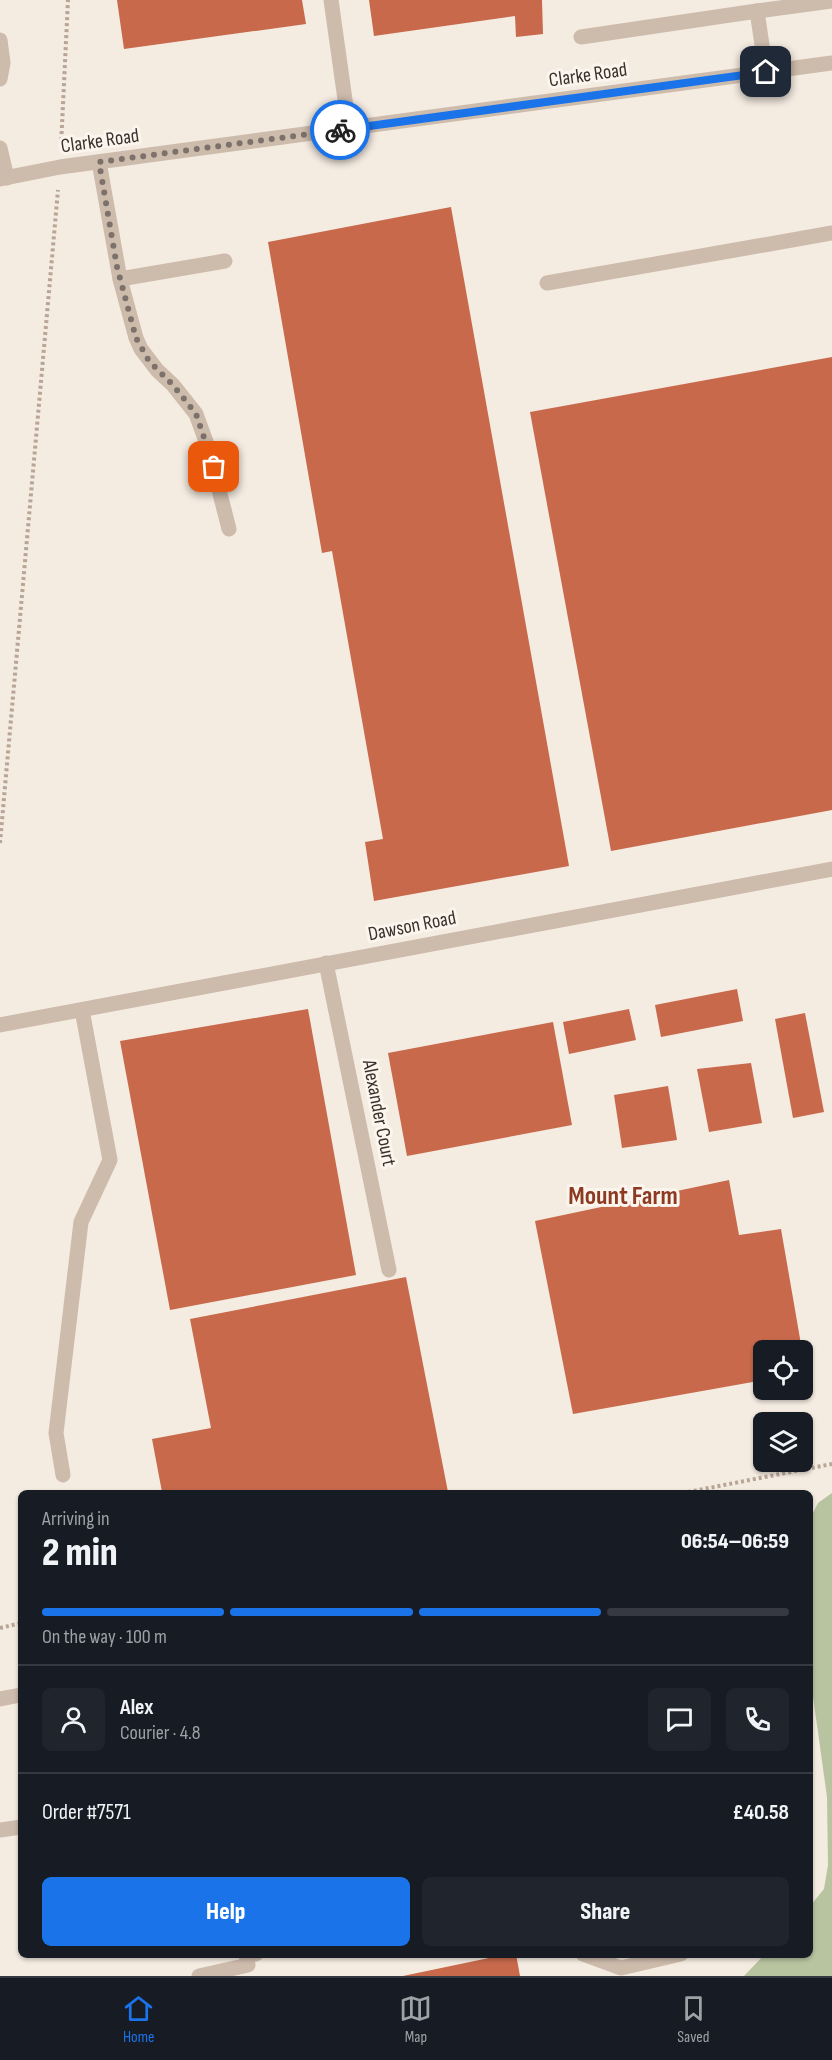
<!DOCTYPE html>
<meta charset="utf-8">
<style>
:root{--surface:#171b24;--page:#20242c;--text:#f1f3f6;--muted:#9ea1a6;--line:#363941;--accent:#1a73e8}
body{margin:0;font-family:"Sofia Sans Condensed",sans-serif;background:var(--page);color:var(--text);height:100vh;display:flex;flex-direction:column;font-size:22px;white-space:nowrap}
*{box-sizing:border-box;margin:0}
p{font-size:20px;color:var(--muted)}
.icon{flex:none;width:33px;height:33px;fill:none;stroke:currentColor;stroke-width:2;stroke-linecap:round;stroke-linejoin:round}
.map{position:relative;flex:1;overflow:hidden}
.side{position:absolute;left:18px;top:1490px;width:795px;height:468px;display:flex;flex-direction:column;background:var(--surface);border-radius:9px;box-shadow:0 2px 4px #0004}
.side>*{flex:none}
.buttons{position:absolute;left:753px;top:1340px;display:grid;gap:12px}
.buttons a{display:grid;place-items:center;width:60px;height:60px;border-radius:9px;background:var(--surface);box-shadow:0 2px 4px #0004;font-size:30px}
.pin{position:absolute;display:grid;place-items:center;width:51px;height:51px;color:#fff;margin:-26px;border-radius:12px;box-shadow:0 3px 9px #0006}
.courier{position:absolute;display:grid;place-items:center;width:60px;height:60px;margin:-30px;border:4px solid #1a73e8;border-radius:50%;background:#fff;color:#222;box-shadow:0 2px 8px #0007}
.headline em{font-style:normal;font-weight:800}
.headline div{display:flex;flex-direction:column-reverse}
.headline{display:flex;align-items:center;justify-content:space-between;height:102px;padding:0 24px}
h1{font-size:39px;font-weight:800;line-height:45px}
.bar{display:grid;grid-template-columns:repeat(4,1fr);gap:9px 6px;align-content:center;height:72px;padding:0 24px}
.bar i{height:8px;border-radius:4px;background:var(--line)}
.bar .selected{background:var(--accent)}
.bar p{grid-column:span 4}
.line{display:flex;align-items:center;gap:15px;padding:0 24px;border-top:2px solid var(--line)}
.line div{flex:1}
.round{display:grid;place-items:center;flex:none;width:63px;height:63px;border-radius:9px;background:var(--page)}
.cta{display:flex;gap:12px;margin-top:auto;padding:12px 24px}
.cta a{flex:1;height:69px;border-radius:9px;background:var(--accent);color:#fff;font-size:24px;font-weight:800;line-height:69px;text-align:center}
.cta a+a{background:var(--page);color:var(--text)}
.menu{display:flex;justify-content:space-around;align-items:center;height:84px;border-top:2px solid var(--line);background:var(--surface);font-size:16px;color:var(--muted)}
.menu a{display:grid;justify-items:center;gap:3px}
.menu .selected{color:var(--accent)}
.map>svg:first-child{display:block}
.green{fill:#b8c4a0}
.building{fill:#c8694b}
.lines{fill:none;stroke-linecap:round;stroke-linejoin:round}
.path{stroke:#b9a596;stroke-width:4;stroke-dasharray:3 3;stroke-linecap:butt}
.minor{stroke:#cdbbac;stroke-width:15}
.done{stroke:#7c716b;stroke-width:6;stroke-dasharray:0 10.8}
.route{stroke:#1a73e8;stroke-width:8}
.labels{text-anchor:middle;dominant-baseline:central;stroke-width:6;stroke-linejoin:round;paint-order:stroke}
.street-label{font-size:20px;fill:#3b302b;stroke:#fbf5ee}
.district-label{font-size:26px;font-weight:bold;fill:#8c3b22;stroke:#fbf5ee}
</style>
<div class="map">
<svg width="832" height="1976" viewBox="0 0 832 1976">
<rect width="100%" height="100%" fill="#f4ebe1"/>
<polygon class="green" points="832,1493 832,1976 744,1976 764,1955 810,1954 810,1906 824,1889 828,1865 827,1797 810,1675 810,1519 818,1503"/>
<g class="building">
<polygon points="117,0 302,0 306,24 124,49"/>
<polygon points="369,0 542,0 543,34 516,37 515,16 374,36"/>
<polygon points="451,207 569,866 374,901 365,842 383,839 332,551 322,553 268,242"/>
<polygon points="832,357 832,810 611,851 530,412"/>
<polygon points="737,989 743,1021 661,1037 655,1005"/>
<polygon points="308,1009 356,1275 170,1310 120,1041"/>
<polygon points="629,1009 636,1040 569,1054 563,1022"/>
<polygon points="805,1013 824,1112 793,1118 775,1019"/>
<polygon points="553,1022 572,1125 407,1156 388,1053"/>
<polygon points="751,1063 762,1123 709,1132 697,1069"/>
<polygon points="668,1086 677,1140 622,1148 614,1095"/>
<polygon points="729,1180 739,1235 781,1229 802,1350 764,1350 764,1380 573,1414 535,1221"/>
<polygon points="406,1277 448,1492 162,1492 152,1439 211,1428 190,1319"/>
<polygon points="508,1954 516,1954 520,1976 403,1976"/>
</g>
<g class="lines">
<g class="path">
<polyline points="61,146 68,0"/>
<polyline points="0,843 58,190"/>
<polyline points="688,1492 832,1464"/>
<polyline points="0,1628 21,1623"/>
</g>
<g class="minor">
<polyline points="331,0 349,128"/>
<polyline points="757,11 832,1"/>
<polyline points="581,37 757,11 766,72"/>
<polyline points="0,79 3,63 0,40"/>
<polyline points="0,148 7,178"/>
<polyline points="99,162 120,279 225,261"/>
<polyline points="0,179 60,167 832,63"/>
<polyline points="120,279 136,338 141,349 157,370 173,385 196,414 208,447 229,529"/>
<polyline points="547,283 832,233"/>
<polyline points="326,963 389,1270"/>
<polyline points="0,1025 832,869"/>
<polyline points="63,1475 56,1433 81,1222 110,1160 82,1010"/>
<polyline points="0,1699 21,1695"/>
<polyline points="0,1830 21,1827"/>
<polyline points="583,1954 621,1968 681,1954"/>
<polyline points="246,1956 256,1954"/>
<polyline points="199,1976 248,1965"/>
</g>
</g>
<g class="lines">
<polyline class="done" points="214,467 196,414 173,385 149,361 136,338 117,267 99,162 340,130"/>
<polyline class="route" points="340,130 766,72"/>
</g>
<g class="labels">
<g class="street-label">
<text transform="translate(588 75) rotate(-8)">Clarke Road</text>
<text transform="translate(100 141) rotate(-8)">Clarke Road</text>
<text transform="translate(412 926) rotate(-11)">Dawson Road</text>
<text transform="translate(379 1113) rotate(79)">Alexander Court</text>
</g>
<g class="district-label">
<text x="623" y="1196">Mount Farm</text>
</g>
</g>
</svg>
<div class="buttons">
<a><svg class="icon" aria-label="locate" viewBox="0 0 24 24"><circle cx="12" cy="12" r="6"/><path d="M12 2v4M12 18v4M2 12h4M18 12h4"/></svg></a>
<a><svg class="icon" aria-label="layers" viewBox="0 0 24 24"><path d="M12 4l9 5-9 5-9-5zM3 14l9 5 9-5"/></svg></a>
</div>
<div class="pin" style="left:214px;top:467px;background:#ea580c"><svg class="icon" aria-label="bag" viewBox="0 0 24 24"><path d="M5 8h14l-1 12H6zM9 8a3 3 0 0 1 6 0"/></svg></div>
<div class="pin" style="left:766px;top:72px;background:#1f2937"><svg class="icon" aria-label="home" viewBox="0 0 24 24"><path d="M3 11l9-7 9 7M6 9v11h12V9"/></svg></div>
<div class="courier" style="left:340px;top:130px"><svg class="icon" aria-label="bike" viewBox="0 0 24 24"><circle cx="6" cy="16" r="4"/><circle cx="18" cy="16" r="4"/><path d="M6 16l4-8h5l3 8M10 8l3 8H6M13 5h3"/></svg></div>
<section class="side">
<div class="headline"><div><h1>2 min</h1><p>Arriving in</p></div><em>06:54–06:59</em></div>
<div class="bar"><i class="selected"></i><i class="selected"></i><i class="selected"></i><i></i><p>On the way · 100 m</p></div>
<div class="line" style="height:108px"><a class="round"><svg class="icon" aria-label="person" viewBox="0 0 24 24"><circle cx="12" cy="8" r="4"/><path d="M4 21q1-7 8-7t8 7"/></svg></a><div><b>Alex</b><p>Courier · 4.8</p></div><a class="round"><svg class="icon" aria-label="chat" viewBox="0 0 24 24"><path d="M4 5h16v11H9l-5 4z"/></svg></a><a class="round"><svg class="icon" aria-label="phone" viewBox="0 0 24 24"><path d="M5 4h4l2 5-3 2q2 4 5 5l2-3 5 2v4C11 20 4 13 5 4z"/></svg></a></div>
<div class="line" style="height:78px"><div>Order #7571</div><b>£40.58</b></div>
<div class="cta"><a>Help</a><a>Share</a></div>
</section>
</div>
<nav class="menu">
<a class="selected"><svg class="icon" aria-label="home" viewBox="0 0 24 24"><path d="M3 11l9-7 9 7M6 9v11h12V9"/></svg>Home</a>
<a><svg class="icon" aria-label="map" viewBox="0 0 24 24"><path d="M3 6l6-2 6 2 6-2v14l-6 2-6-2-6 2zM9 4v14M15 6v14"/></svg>Map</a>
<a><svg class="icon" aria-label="saved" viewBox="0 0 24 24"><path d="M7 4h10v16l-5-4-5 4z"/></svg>Saved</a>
</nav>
